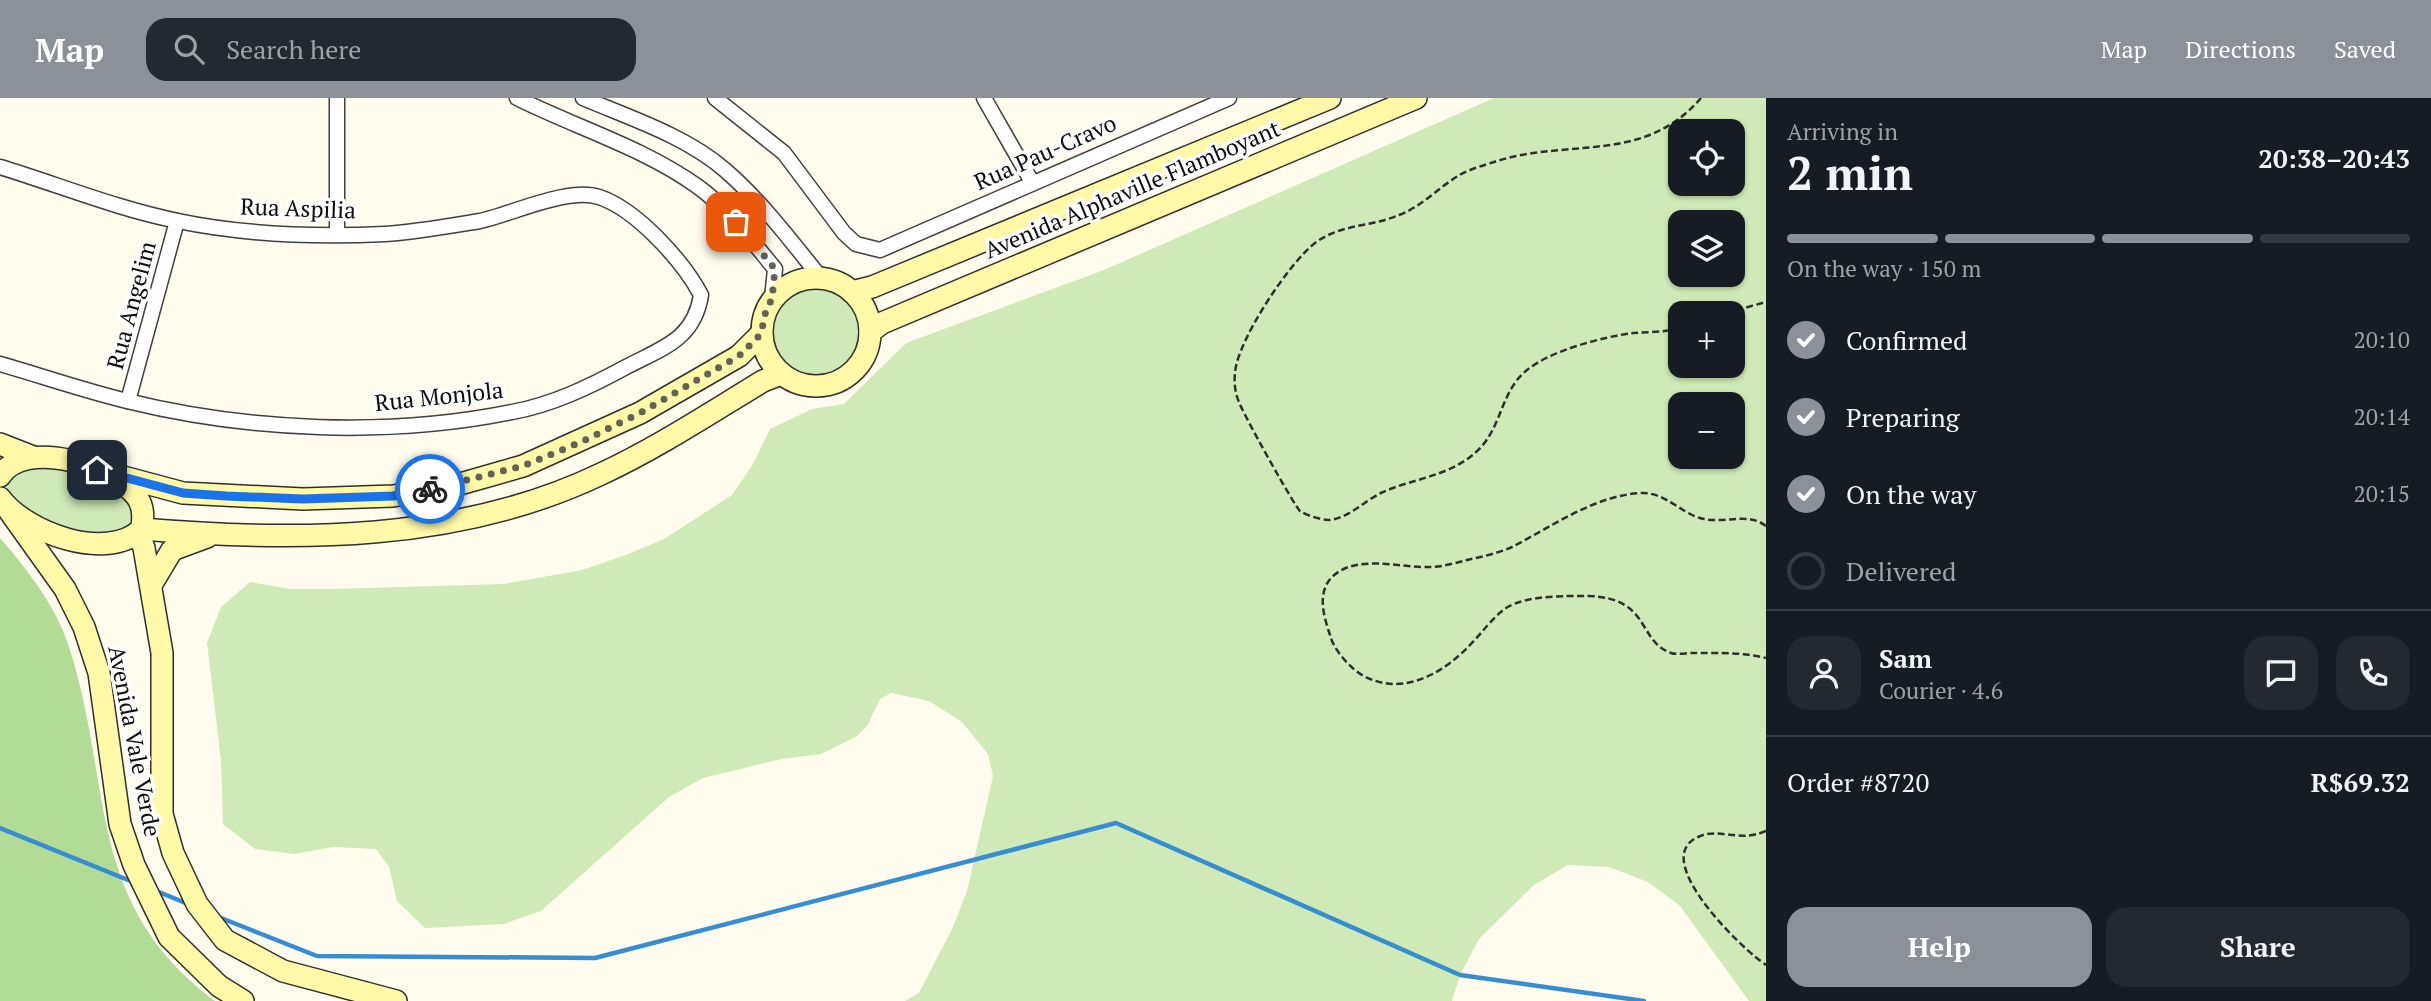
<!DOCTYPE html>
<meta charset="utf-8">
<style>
:root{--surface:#171b24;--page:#242831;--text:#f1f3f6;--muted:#9ea1a6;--line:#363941;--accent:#8c9099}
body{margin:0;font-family:"PT Serif",serif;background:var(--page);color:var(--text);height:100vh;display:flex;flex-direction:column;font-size:26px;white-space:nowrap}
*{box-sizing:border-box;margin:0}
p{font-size:23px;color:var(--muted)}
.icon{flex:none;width:38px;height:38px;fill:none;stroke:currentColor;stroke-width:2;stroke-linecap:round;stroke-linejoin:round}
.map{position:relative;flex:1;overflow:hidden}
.drawer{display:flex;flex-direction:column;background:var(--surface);width:665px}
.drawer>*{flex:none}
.fabs{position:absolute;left:1668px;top:21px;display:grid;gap:14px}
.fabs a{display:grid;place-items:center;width:77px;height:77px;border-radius:14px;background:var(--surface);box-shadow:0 2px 5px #0004;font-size:35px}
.pin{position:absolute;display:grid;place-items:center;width:60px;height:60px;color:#fff;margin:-30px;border-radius:14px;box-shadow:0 4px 10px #0006}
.courier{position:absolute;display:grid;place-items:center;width:70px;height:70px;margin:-35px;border:5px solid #1a73e8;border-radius:50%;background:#fff;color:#222;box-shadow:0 2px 9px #0007}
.head em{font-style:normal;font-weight:600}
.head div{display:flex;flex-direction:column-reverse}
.head{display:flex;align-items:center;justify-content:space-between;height:119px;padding:0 21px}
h1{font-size:46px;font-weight:600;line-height:52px}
.bar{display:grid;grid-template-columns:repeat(4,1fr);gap:10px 7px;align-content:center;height:84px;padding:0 21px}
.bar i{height:9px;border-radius:5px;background:var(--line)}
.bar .on{background:var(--accent)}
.bar p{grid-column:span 4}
.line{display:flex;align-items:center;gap:18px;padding:0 21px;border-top:2px solid var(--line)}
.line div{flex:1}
.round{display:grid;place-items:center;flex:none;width:74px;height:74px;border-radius:21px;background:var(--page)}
ol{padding:0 21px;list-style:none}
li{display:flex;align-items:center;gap:21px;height:77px}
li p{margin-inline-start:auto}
li .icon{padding:7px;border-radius:50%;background:var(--accent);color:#fff;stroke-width:4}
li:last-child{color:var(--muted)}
li i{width:38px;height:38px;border:4px solid var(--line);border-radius:50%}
.primary-button{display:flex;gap:14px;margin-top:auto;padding:14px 21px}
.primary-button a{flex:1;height:80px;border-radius:21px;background:var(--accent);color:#fff;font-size:28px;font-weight:600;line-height:80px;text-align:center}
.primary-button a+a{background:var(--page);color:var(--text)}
header{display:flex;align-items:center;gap:42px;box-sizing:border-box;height:98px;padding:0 35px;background:var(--accent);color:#fff}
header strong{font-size:33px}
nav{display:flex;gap:38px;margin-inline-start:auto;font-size:24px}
.search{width:490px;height:63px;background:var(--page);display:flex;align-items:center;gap:18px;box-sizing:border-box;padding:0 24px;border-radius:21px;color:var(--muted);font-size:26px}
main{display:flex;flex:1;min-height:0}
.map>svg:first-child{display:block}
.green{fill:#cfeab6;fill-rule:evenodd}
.forest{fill:#b2dc95}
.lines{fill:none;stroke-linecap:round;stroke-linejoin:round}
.stream{stroke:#368dd1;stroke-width:4.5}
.street-casing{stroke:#404040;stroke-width:17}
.secondary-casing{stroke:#2f2f2f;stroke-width:24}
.path{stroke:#2f2f2f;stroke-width:2.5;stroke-dasharray:7 3.5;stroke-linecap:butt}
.street{stroke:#fff;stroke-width:14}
.secondary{stroke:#fff9a8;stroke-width:21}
.done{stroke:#62615b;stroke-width:7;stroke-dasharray:0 12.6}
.route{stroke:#1a73e8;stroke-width:9}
.labels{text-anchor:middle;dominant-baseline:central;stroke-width:7;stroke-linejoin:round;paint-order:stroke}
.street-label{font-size:23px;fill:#0d0d0d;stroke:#fff}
</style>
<header>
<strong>Map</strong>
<div class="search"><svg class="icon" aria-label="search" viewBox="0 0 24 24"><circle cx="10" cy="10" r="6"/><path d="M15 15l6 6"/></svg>Search here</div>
<nav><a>Map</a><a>Directions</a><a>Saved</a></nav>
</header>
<main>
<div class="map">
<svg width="1766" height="903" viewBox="0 0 1766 903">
<rect width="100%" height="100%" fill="#fffced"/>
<g class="green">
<path d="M1494 0H1766V903H1749L1680 808 1648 784 1609 769 1568 767 1534 787 1479 841 1460 877 1452 903H905L919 895 953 829 967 793 993 678 988 656 962 624 929 603 891 595 880 601 867 628 857 638 821 656 782 661 703 680 669 699 541 813 504 826 425 830 397 803 389 769 376 751 333 749 294 756 255 751 223 726 221 663 207 545 221 509 250 484 291 491H330L504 486 582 472 626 457 664 441 732 397 753 366 770 331 812 311 844 306 906 245 1104 172ZM1732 33V86H1680V33ZM1732 124V177H1680V124ZM1680 215H1732V268H1680ZM1680 306H1732V359H1680Z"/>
<circle cx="816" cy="234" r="47"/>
<path d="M34 367C77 369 96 380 131 404L135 423C118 443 74 439 52 429 36 422 21 407 7 397 5 375 16 373 34 367Z"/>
</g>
<path class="forest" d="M0 440C27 471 55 507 68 546 114 684 83 805 215 903H0Z"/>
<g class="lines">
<g class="stream">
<polyline points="0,730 133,784"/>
<polyline points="154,792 188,806"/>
<polyline points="216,818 317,858 595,860 1116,725 1460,877 1644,903"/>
</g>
<g class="street-casing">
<g id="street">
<path d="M517 0C577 30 642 49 697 88 728 110 751 142 775 171L772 201"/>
<path d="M583 0C630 20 686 38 725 72 762 104 791 143 821 180"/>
<polyline points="715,0 784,55 844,135 856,146 880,152 1229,0"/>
<polyline points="984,0 1032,84"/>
<path d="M0 69C59 87 118 111 178 123 245 137 317 139 385 136 416 134 449 128 480 123 512 116 568 89 599 99 636 111 683 163 701 197 694 242 662 250 626 269 591 288 552 307 512 314 389 339 249 333 127 303 85 293 42 278 0 266"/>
<polyline points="337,136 337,0"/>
<polyline points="128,303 177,123"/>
</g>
</g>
<g class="secondary-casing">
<g id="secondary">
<circle cx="816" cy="234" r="54"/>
<polyline points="852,194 872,189 1330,0"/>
<polyline points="870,234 882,225 1416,0"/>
<polyline points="0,346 33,359"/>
<polyline points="97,372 183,395 303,401 393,398 460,386 523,368 640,315 739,258 761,236"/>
<path d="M0 378C25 339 114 368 137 399 144 409 143 420 142 431 106 465 25 434 0 400"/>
<polyline points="10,414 65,491 84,529 99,575 120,726 134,767 169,839 219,888 243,903"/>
<path d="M142 431C296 444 459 444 601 376 657 350 710 315 763 283L781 276"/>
<polyline points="138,434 144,450 162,555 162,716 173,755 197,806 225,842 283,873 396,903"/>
<polyline points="151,487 172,452 207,439"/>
</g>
</g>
<g class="path">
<polyline points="1726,215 1766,204"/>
<path d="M1680 231C1664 234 1648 234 1633 235 1602 239 1550 253 1527 272 1502 292 1502 325 1482 348 1454 379 1415 379 1381 395 1364 403 1348 421 1328 422 1321 422 1306 417 1300 413 1295 409 1242 314 1239 304 1235 295 1234 285 1235 275 1237 243 1289 165 1315 145 1340 126 1371 129 1399 117 1421 109 1438 90 1458 78 1469 71 1485 67 1497 63 1572 40 1644 66 1701 0"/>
<path d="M1766 428C1747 413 1723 427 1700 420 1680 414 1665 395 1643 395 1597 396 1551 429 1512 449 1499 455 1481 459 1467 462 1455 465 1442 469 1430 469 1401 470 1357 456 1333 478 1316 494 1324 519 1330 537 1333 551 1350 570 1362 577 1401 599 1441 577 1469 548 1482 535 1492 520 1506 510 1527 497 1565 498 1589 498 1651 500 1637 543 1671 555 1677 557 1686 555 1693 555 1717 555 1742 554 1766 560"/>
<path d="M1766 733C1738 745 1719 729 1698 739 1648 761 1743 852 1766 867"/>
</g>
<use href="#street" class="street"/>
<use href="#secondary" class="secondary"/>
</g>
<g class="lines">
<polyline class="done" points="430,391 523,368 581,344 640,315 739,258 761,236 766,212 772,201 775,171 736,124"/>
<polyline class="route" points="97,372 183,395 226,398 303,401 393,398 430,391"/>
</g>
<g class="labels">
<g class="street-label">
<text transform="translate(1045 54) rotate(-24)">Rua Pau-Cravo</text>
<text transform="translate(1132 91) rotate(-23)">Avenida Alphaville Flamboyant</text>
<text transform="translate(298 110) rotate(2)">Rua Aspilia</text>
<text transform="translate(131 207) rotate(-75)">Rua Angelim</text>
<text transform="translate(439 298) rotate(-6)">Rua Monjola</text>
<text transform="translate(135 643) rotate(79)">Avenida Vale Verde</text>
</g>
</g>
</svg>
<div class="fabs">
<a><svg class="icon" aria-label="locate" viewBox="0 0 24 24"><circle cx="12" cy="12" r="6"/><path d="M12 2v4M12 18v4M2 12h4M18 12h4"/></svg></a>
<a><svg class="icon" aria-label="layers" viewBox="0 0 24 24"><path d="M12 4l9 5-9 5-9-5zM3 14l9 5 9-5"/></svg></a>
<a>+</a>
<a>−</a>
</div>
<div class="pin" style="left:736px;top:124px;background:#ea580c"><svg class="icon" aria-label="bag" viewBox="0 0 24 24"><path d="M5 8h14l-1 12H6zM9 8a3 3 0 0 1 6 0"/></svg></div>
<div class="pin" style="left:97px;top:372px;background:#1f2937"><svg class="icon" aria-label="home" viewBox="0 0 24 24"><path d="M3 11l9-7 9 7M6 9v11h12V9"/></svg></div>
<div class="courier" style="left:430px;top:391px"><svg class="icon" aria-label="bike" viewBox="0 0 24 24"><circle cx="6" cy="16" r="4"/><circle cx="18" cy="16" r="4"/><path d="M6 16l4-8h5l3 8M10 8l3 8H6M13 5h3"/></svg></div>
</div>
<section class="drawer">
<div class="head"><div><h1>2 min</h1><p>Arriving in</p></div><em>20:38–20:43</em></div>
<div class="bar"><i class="on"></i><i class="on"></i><i class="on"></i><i></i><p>On the way · 150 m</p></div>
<ol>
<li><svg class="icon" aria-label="check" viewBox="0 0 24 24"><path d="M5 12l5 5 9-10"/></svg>Confirmed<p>20:10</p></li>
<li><svg class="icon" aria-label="check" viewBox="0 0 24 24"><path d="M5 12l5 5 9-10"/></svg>Preparing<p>20:14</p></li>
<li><svg class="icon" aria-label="check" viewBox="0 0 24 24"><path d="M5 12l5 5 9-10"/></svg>On the way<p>20:15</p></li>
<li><i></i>Delivered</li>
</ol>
<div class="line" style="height:126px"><a class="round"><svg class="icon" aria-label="person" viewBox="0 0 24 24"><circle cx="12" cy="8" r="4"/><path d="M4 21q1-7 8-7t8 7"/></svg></a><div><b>Sam</b><p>Courier · 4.6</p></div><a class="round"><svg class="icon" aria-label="chat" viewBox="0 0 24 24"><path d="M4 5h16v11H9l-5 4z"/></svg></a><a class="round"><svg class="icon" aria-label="phone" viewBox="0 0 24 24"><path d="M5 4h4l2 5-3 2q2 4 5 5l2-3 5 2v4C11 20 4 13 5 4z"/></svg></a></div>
<div class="line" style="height:91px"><div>Order #8720</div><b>R$69.32</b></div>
<div class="primary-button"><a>Help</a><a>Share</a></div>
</section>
</main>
